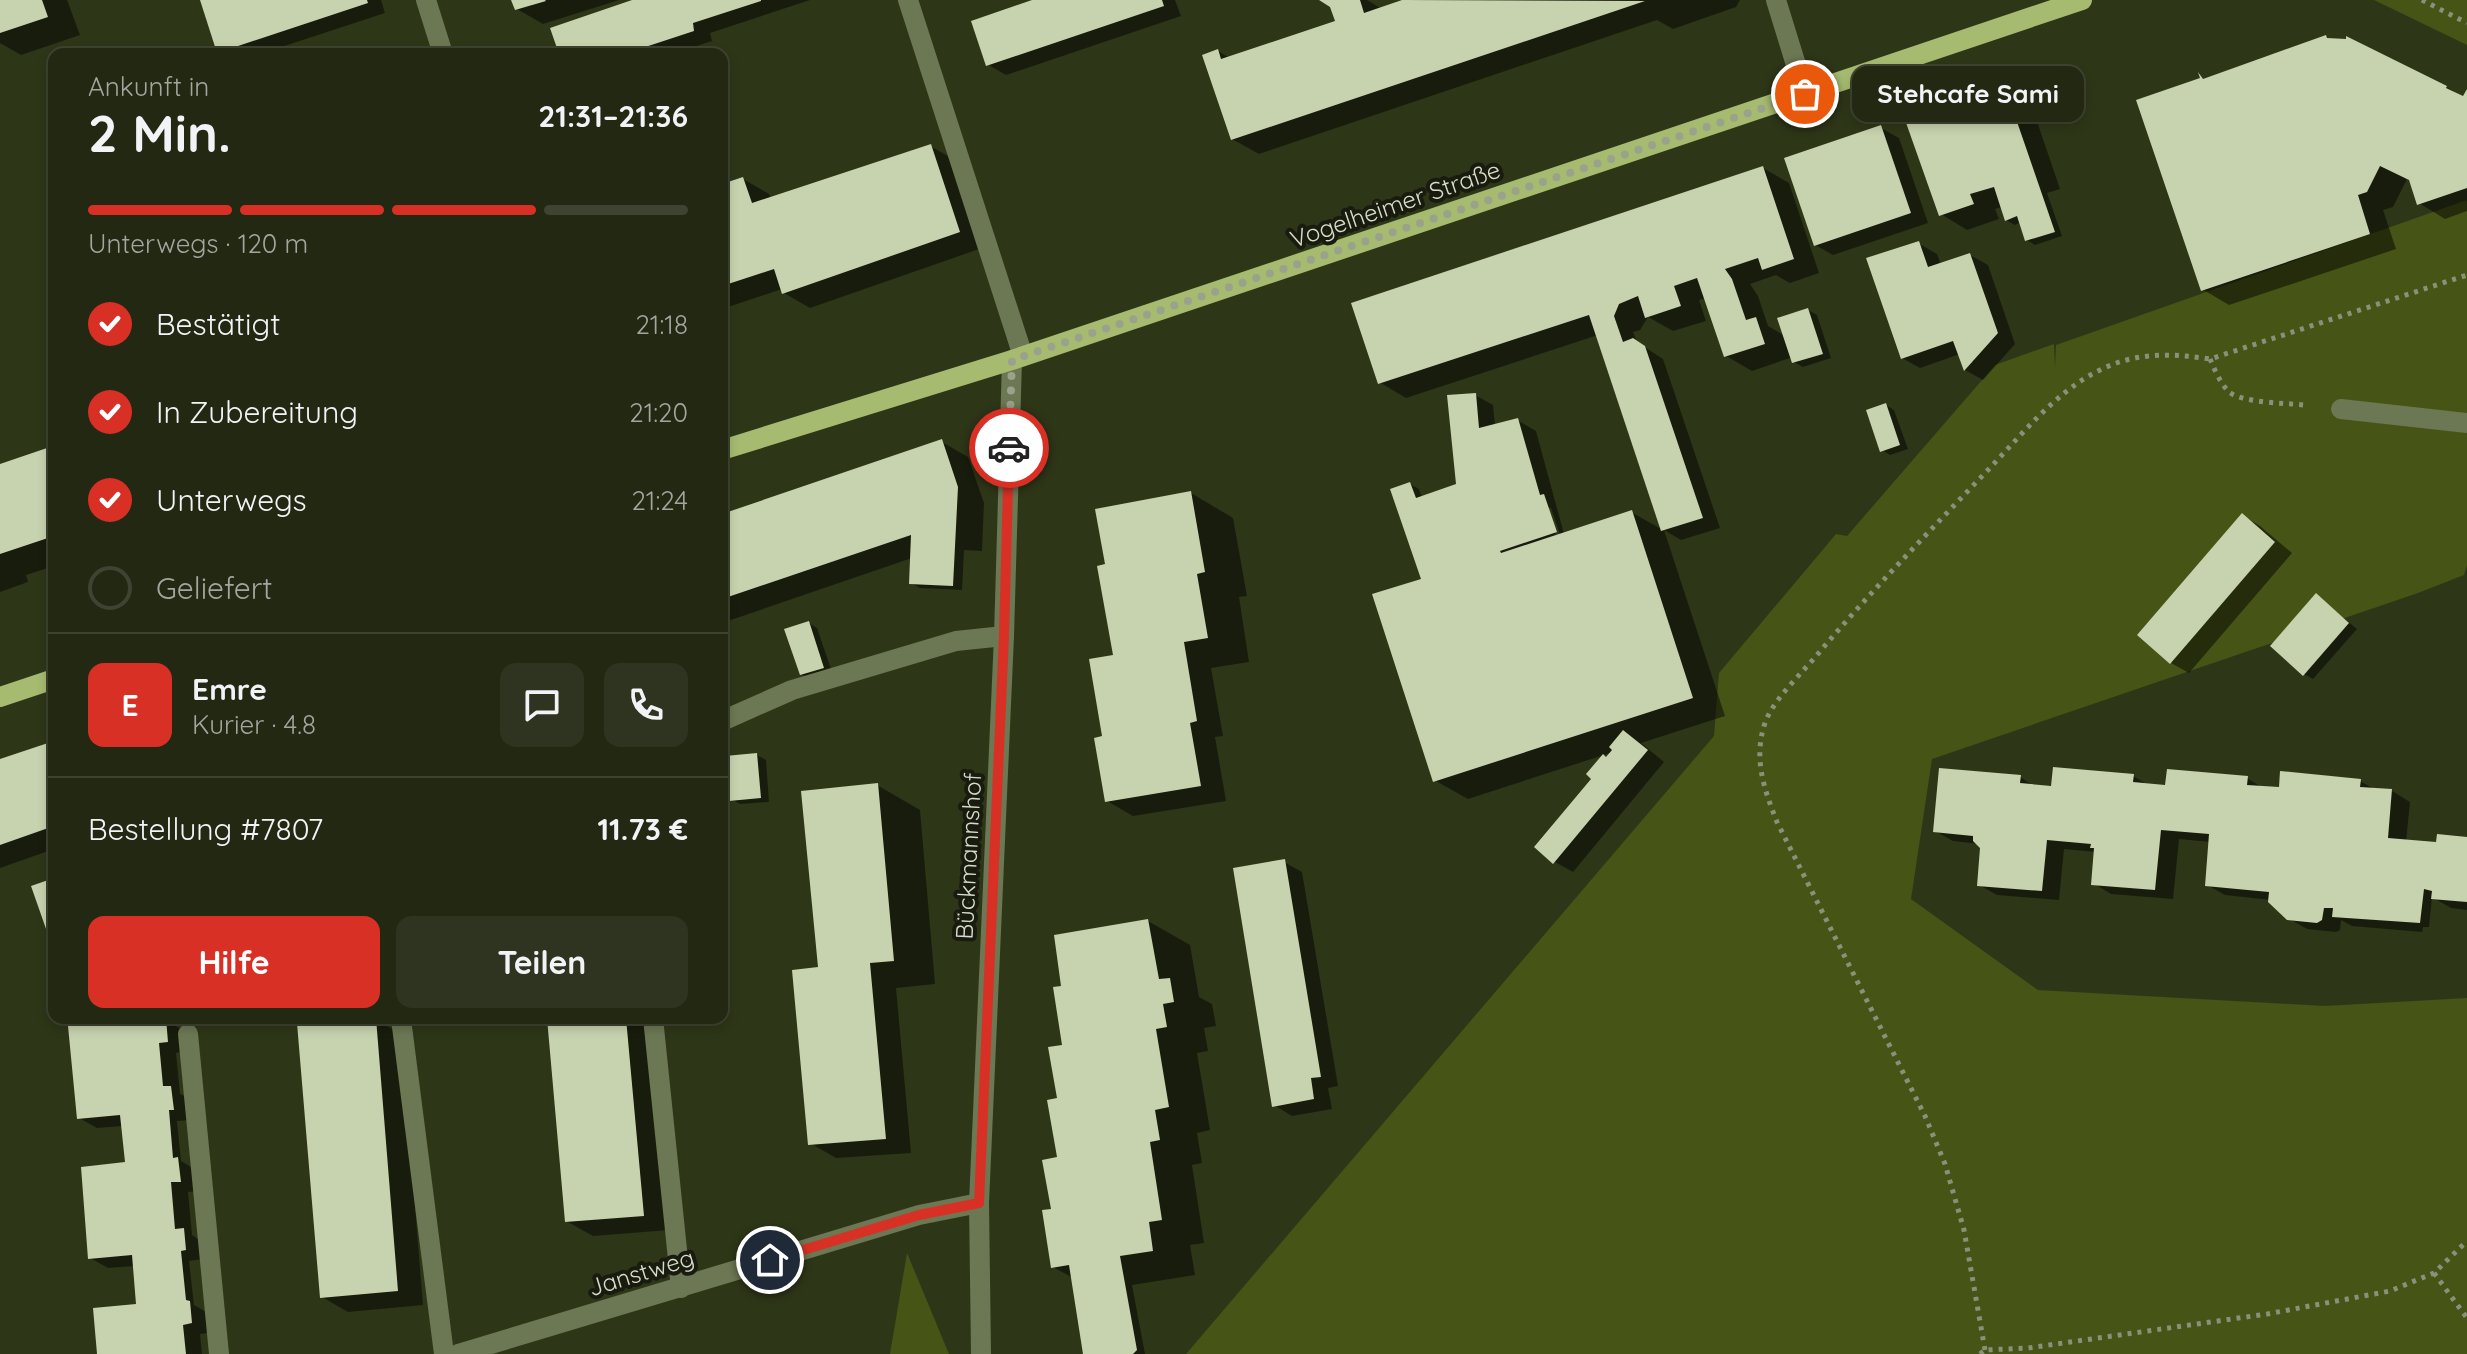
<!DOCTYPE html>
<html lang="de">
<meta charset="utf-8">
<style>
:root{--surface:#222812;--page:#2e3420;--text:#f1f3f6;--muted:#a2a69f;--line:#3f4432;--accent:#d93025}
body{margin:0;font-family:Quicksand,sans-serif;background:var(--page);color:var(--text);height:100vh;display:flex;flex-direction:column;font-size:30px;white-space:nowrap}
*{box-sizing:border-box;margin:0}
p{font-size:26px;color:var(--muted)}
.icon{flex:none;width:44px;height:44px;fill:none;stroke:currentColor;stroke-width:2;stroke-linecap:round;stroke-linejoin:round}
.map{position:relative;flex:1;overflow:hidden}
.sheet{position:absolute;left:48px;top:48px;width:680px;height:976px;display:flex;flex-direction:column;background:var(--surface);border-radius:16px;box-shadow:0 4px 12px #0003,0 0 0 2px var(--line)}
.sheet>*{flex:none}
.pin{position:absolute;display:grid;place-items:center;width:68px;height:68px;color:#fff;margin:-34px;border:4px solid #fff;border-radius:50%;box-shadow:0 2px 8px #0007}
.courier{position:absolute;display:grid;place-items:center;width:80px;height:80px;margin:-40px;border:6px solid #d93025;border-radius:50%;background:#fff;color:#222;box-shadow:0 2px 10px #0007}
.bubble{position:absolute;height:56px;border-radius:16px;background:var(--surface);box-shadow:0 4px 12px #0003,0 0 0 2px var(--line);font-size:26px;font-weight:700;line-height:56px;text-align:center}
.head em{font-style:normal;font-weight:700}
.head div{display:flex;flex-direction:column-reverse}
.head{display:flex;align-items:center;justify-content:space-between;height:136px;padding:0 40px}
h1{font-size:52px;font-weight:700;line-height:60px}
.bar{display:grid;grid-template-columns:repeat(4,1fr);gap:12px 8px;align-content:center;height:96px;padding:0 40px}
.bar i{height:10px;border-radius:6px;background:var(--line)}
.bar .selected{background:var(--accent)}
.bar p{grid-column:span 4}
.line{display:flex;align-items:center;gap:20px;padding:0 40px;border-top:2px solid var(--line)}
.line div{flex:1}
.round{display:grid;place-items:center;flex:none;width:84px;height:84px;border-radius:16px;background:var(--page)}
ol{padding:0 40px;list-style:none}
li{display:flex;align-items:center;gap:24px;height:88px}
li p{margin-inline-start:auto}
li .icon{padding:8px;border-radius:50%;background:var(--accent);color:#fff;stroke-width:4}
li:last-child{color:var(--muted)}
li i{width:44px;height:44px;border:4px solid var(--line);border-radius:50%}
.action{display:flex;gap:16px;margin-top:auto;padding:16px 40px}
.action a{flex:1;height:92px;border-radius:16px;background:var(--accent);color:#fff;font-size:32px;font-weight:700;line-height:92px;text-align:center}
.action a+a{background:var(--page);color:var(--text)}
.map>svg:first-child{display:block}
.green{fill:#465416}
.shadow{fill:#0007;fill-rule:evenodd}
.building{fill:#c7d2ae}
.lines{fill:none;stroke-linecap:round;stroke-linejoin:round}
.path{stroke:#8a917a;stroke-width:5;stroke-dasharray:4 6;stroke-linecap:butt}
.minor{stroke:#6c7753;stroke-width:20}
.major{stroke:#a6ba70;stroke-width:20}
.done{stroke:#9ba28c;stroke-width:8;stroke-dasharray:0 14.4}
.route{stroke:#d93025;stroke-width:10}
.labels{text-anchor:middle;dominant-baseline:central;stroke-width:8;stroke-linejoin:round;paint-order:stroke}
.street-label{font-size:24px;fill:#d6dcca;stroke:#181b0e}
</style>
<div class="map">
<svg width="2467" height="1354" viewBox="0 0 2467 1354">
<rect width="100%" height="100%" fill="#2e3618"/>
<g class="green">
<polygon points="2374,0 2467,0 2467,45"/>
<polygon points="2467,200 2467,565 2464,575 2418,593 1932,759 1911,899 2038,990 2325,1006 2467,998 2467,1354 1186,1354 1714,736 1719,673 1836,534 1847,536 1995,365 2054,344 2055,368 2056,345"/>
<polygon points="907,1253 949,1354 890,1354"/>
</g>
<g class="shadow">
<polygon points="0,0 67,0 80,35 21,55 0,43"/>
<polygon points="202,0 381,0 385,13 260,54 224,54 219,51"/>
<polygon points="514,0 619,0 543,24 517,9"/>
<polygon points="638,0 810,0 710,33 712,41 672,54 561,54"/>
<polygon points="1038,0 1175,0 1181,16 1006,75 987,64"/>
<polygon points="1322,0 1367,0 1382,9 1409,0 1740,0 1736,7 1673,29 1657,20 1259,154 1232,139 1218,51 1230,58 1338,22 1332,6"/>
<polygon points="2326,37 2446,87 2467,99 2467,211 2445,219 2419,203 2412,182 2407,179 2393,207 2383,210 2396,249 2229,305 2202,289 2204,81"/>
<polygon points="2004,86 2030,101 2060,189 2047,193 2062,236 2035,245 2027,240 2021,222 2015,225 2006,220 2002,207 1995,209 1999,219 1967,230 1941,214"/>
<polygon points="1881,128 1899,138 1928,223 1833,255 1815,245"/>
<polygon points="930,146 957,161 985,247 810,308 784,293 782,289 722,309 722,185 743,179 769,194 771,199"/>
<path d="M1763 168 1789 183 1819 273 1790 283 1776 275 1750 284 1758 296 1768 326 1785 336 1808 310 1817 315 1831 358 1803 367 1794 362 1793 357 1752 371 1726 356 1706 298 1699 300 1706 321 1673 331 1648 317 1640 330 1633 332 1637 342 1663 359 1720 528 1681 540 1664 530 1725 716 1641 743 1664 762 1573 872 1555 862 1613 752 1468 799 1434 780 1456 569 1424 575 1410 484 1419 489 1422 498 1458 486 1475 395 1493 405 1495 426 1517 420 1536 431 1564 534 1631 512 1663 530 1598 335 1406 398 1379 382ZM1547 508H1551L1562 541 1558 542Z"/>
<polygon points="1918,243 1937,254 1941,265 1970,255 1988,265 2015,344 1983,380 1965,370 1960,354 1920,368 1902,358"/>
<polygon points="1886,405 1894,410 1908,449 1890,455 1882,450"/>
<polygon points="942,442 968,457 984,503 982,551 964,550 962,590 920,588 911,583 912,558 722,623 722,517"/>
<polygon points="47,451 54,452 54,566 26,575 28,582 0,592 0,466"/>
<polygon points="1191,493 1233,518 1247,596 1239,597 1249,662 1211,668 1223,736 1215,737 1226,801 1133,816 1107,801 1104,738 1115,656 1108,566"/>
<polygon points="2242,515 2260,526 2292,553 2189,673 2171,663"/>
<polygon points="2316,596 2357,629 2313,679 2304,674"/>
<polygon points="809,623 817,628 832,672 810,679 801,674"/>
<polygon points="54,743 54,849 0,868 0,761"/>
<polygon points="757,755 766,760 769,802 740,804 731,799"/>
<polygon points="2133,776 2150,786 2167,787 2247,778 2263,788 2281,789 2360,781 2376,790 2392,791 2410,802 2406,842 2434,844 2467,839 2467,910 2451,908 2432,897 2429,927 2423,927 2422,932 2352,926 2341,920 2340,930 2336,932 2307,929 2288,918 2271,900 2225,895 2207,885 2211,842 2179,839 2173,899 2111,894 2093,883 2096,852 2064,849 2059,900 1997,895 1979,885 1982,847 1979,844 1953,841 1935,831 2020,777 2036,787 2053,788"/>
<polygon points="877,785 920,810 935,984 896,988 911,1153 836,1158 810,1143 820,969"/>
<polygon points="1284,862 1302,872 1338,1086 1328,1088 1332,1109 1292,1116 1274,1105"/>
<polygon points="1148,921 1190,945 1199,997 1212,1004 1216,1026 1204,1028 1208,1051 1197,1053 1210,1130 1197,1133 1202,1163 1192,1165 1204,1243 1190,1245 1195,1275 1132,1285 1145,1354 1085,1354 1073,1278 1053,1267 1053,1210 1059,1158 1059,1100 1064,1047 1064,987"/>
<polygon points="114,1018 168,1018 169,1022 184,1031 185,1051 176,1053 180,1094 189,1098 191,1120 177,1121 181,1161 196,1170 198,1191 188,1192 192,1235 201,1241 203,1259 189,1261 194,1305 208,1313 209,1333 200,1334 202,1354 99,1354 144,1306 135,1266 108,1268 90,1258 132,1164 123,1126 97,1128 79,1118 115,1024"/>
<polygon points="549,1018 650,1018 669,1230 593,1236 566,1221"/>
<polygon points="375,1019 401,1034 423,1305 348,1312 322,1297"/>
</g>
<g class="building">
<polygon points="0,0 42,0 48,17 0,33"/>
<polygon points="200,0 367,0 368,3 217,53"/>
<polygon points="511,0 545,0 546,1 515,10"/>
<polygon points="632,0 761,0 761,1 693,23 694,31 624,54 559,54 550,28"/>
<polygon points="1032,0 1162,0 1164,6 986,66 971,21"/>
<polygon points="1319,0 1360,0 1364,13 1402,0 1645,1 1231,140 1202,55 1218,49 1221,59 1335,21 1330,7"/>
<polygon points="2326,35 2327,38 2346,39 2346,36 2447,86 2446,88 2463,96 2467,89 2467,188 2417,205 2409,180 2380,166 2367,192 2358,195 2370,234 2201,291 2136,100 2200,78 2198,72 2203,79"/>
<polygon points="2004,84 2055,232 2025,241 2017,216 2005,221 1994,187 1970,194 1974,204 1939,216 1904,117"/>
<polygon points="1881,125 1911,213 1814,246 1784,158"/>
<polygon points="931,144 960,232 782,294 774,269 722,286 722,184 743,177 752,203"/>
<polygon points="1763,166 1794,259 1762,270 1758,258 1725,269 1732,279 1746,320 1756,317 1765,344 1724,357 1697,278 1674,286 1681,306 1645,318 1638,296 1619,304 1614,316 1623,342 1633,338 1645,346 1703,518 1661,531 1589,315 1378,384 1351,303"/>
<polygon points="1919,241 1928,267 1970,253 1998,333 1964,371 1953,341 1901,359 1866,258"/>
<polygon points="1808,308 1823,354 1792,363 1777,318"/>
<polygon points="1476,393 1479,428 1518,418 1540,495 1544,494 1557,532 1500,551 1501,553 1632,510 1693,698 1433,782 1372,594 1421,579 1390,489 1410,482 1416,498 1456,484 1447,395"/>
<polygon points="1886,403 1900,445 1880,452 1866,410"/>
<polygon points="942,439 958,487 953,586 909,584 911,535 722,599 722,514"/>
<polygon points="47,448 49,452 54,450 54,536 0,554 0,464"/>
<polygon points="1191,491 1205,572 1197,574 1208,638 1184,642 1197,721 1190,723 1201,786 1105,802 1094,738 1102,736 1089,659 1113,655 1097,566 1105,564 1095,509"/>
<polygon points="2242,513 2275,542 2170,664 2137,635"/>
<polygon points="2316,593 2349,623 2303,676 2270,646"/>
<polygon points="809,621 824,668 800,675 784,629"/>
<polygon points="1623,730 1648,750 1553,864 1534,847 1591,779 1586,774 1603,754 1606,757 1612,750 1609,747"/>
<polygon points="54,741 54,826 0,845 0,759"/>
<polygon points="757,753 761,798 729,801 725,756"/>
<polygon points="2053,767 2134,774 2133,782 2165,785 2167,769 2248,776 2247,785 2279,787 2280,771 2361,779 2360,787 2392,789 2388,838 2436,842 2437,834 2467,837 2467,902 2431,899 2432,891 2424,889 2420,923 2332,917 2333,908 2324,908 2322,920 2317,923 2287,920 2268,902 2269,892 2205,886 2209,834 2161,830 2155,890 2091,885 2094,848 2090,848 2091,844 2047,840 2042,891 1977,886 1980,848 1973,841 1973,836 1933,832 1939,768 2021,775 2020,783 2051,786"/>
<polygon points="878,783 894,961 870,963 886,1139 808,1145 792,970 818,967 801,791"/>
<polygon points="1285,859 1321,1077 1311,1078 1314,1099 1272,1107 1233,868"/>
<polygon points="54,878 54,946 52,946 31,886"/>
<polygon points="1148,919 1159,979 1170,978 1174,1002 1163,1004 1167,1027 1156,1029 1169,1107 1155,1110 1160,1140 1150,1142 1162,1220 1149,1222 1153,1251 1120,1256 1137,1350 1133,1354 1083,1354 1069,1265 1051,1268 1042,1210 1051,1209 1042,1160 1057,1157 1047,1100 1057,1098 1048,1047 1062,1045 1053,987 1061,986 1054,935"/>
<polygon points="112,1018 166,1018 168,1042 159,1043 163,1086 171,1086 174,1110 169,1110 173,1158 178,1157 181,1182 171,1182 175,1229 184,1228 186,1250 181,1251 186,1300 190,1301 192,1323 183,1325 186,1354 97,1354 93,1308 136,1304 132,1255 88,1259 81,1167 125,1162 120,1115 77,1119 68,1026 112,1022"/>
<polygon points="376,1018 398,1291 320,1298 297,1023"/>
<polygon points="547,1018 626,1018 644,1216 565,1222"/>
</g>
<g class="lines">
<g class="path">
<polyline points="2422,0 2467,23"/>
<path d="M2210 359C2215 370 2220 383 2229 392 2243 403 2285 403 2304 405"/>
<polyline points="2434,1273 2467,1318"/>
<path d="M1985 1350 1964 1230 1945 1164 1925 1116 1777 822C1764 789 1753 758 1765 723 1773 700 1801 674 1817 655 1870 592 1928 533 1986 472 2019 438 2054 393 2098 371 2135 352 2170 353 2210 359L2467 275"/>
<polyline points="1980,1354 1985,1350 2028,1348 2267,1314 2390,1291 2434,1273 2467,1241"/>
</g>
<g class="minor">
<polyline points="426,0 443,54"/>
<polyline points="908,0 1023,356"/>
<polyline points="1776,0 1805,94"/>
<polyline points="2341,409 2467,423"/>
<polyline points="722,721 792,690 956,641 1004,636"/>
<polyline points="653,1018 681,1288"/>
<polyline points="401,1019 444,1354"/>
<polyline points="188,1034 219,1354"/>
<polyline points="458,1354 919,1215 979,1203"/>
<polyline points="981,1354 979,1203 1004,636 1012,360"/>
</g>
<g class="major">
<polyline points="722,450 1012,360 2082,0"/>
<polyline points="0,697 54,679"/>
</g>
</g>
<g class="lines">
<polyline class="done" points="1009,448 1012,360 1805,94"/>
<polyline class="route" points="770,1260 919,1215 979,1203 1004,636 1009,448"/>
</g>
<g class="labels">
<g class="street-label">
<text transform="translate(1395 204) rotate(-19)">Vogelheimer Straße</text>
<text transform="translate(968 856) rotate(-87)">Bückmannshof</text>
<text transform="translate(641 1272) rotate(-17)">Janstweg</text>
</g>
</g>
</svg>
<div class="pin" style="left:1805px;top:94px;background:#ea580c"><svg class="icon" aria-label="bag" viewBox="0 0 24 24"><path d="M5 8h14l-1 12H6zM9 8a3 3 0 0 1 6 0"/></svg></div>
<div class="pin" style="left:770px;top:1260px;background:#1f2937"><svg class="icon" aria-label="home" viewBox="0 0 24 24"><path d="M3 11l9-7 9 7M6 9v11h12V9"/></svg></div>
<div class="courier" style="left:1009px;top:448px"><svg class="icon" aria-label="car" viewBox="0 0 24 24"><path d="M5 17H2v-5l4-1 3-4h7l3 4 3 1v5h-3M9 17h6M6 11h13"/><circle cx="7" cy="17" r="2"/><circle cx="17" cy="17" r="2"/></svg></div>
<div class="bubble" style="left:1852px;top:66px;width:232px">Stehcafe Sami</div>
<section class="sheet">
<div class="head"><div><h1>2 Min.</h1><p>Ankunft in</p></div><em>21:31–21:36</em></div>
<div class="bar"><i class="selected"></i><i class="selected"></i><i class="selected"></i><i></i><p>Unterwegs · 120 m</p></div>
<ol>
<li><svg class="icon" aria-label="check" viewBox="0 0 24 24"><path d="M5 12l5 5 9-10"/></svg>Bestätigt<p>21:18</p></li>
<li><svg class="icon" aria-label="check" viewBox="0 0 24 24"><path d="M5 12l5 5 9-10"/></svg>In Zubereitung<p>21:20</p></li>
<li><svg class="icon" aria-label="check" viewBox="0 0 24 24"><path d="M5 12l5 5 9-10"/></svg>Unterwegs<p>21:24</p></li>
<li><i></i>Geliefert</li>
</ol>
<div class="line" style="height:144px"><b class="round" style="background:var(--accent);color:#fff">E</b><div><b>Emre</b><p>Kurier · 4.8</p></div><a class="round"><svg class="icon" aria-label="chat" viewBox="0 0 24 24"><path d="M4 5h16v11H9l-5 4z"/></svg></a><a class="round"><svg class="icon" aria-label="phone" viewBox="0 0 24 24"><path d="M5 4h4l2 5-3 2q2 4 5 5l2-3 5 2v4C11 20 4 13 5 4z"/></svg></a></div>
<div class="line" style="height:104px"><div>Bestellung #7807</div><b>11.73 €</b></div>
<div class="action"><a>Hilfe</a><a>Teilen</a></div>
</section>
</div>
